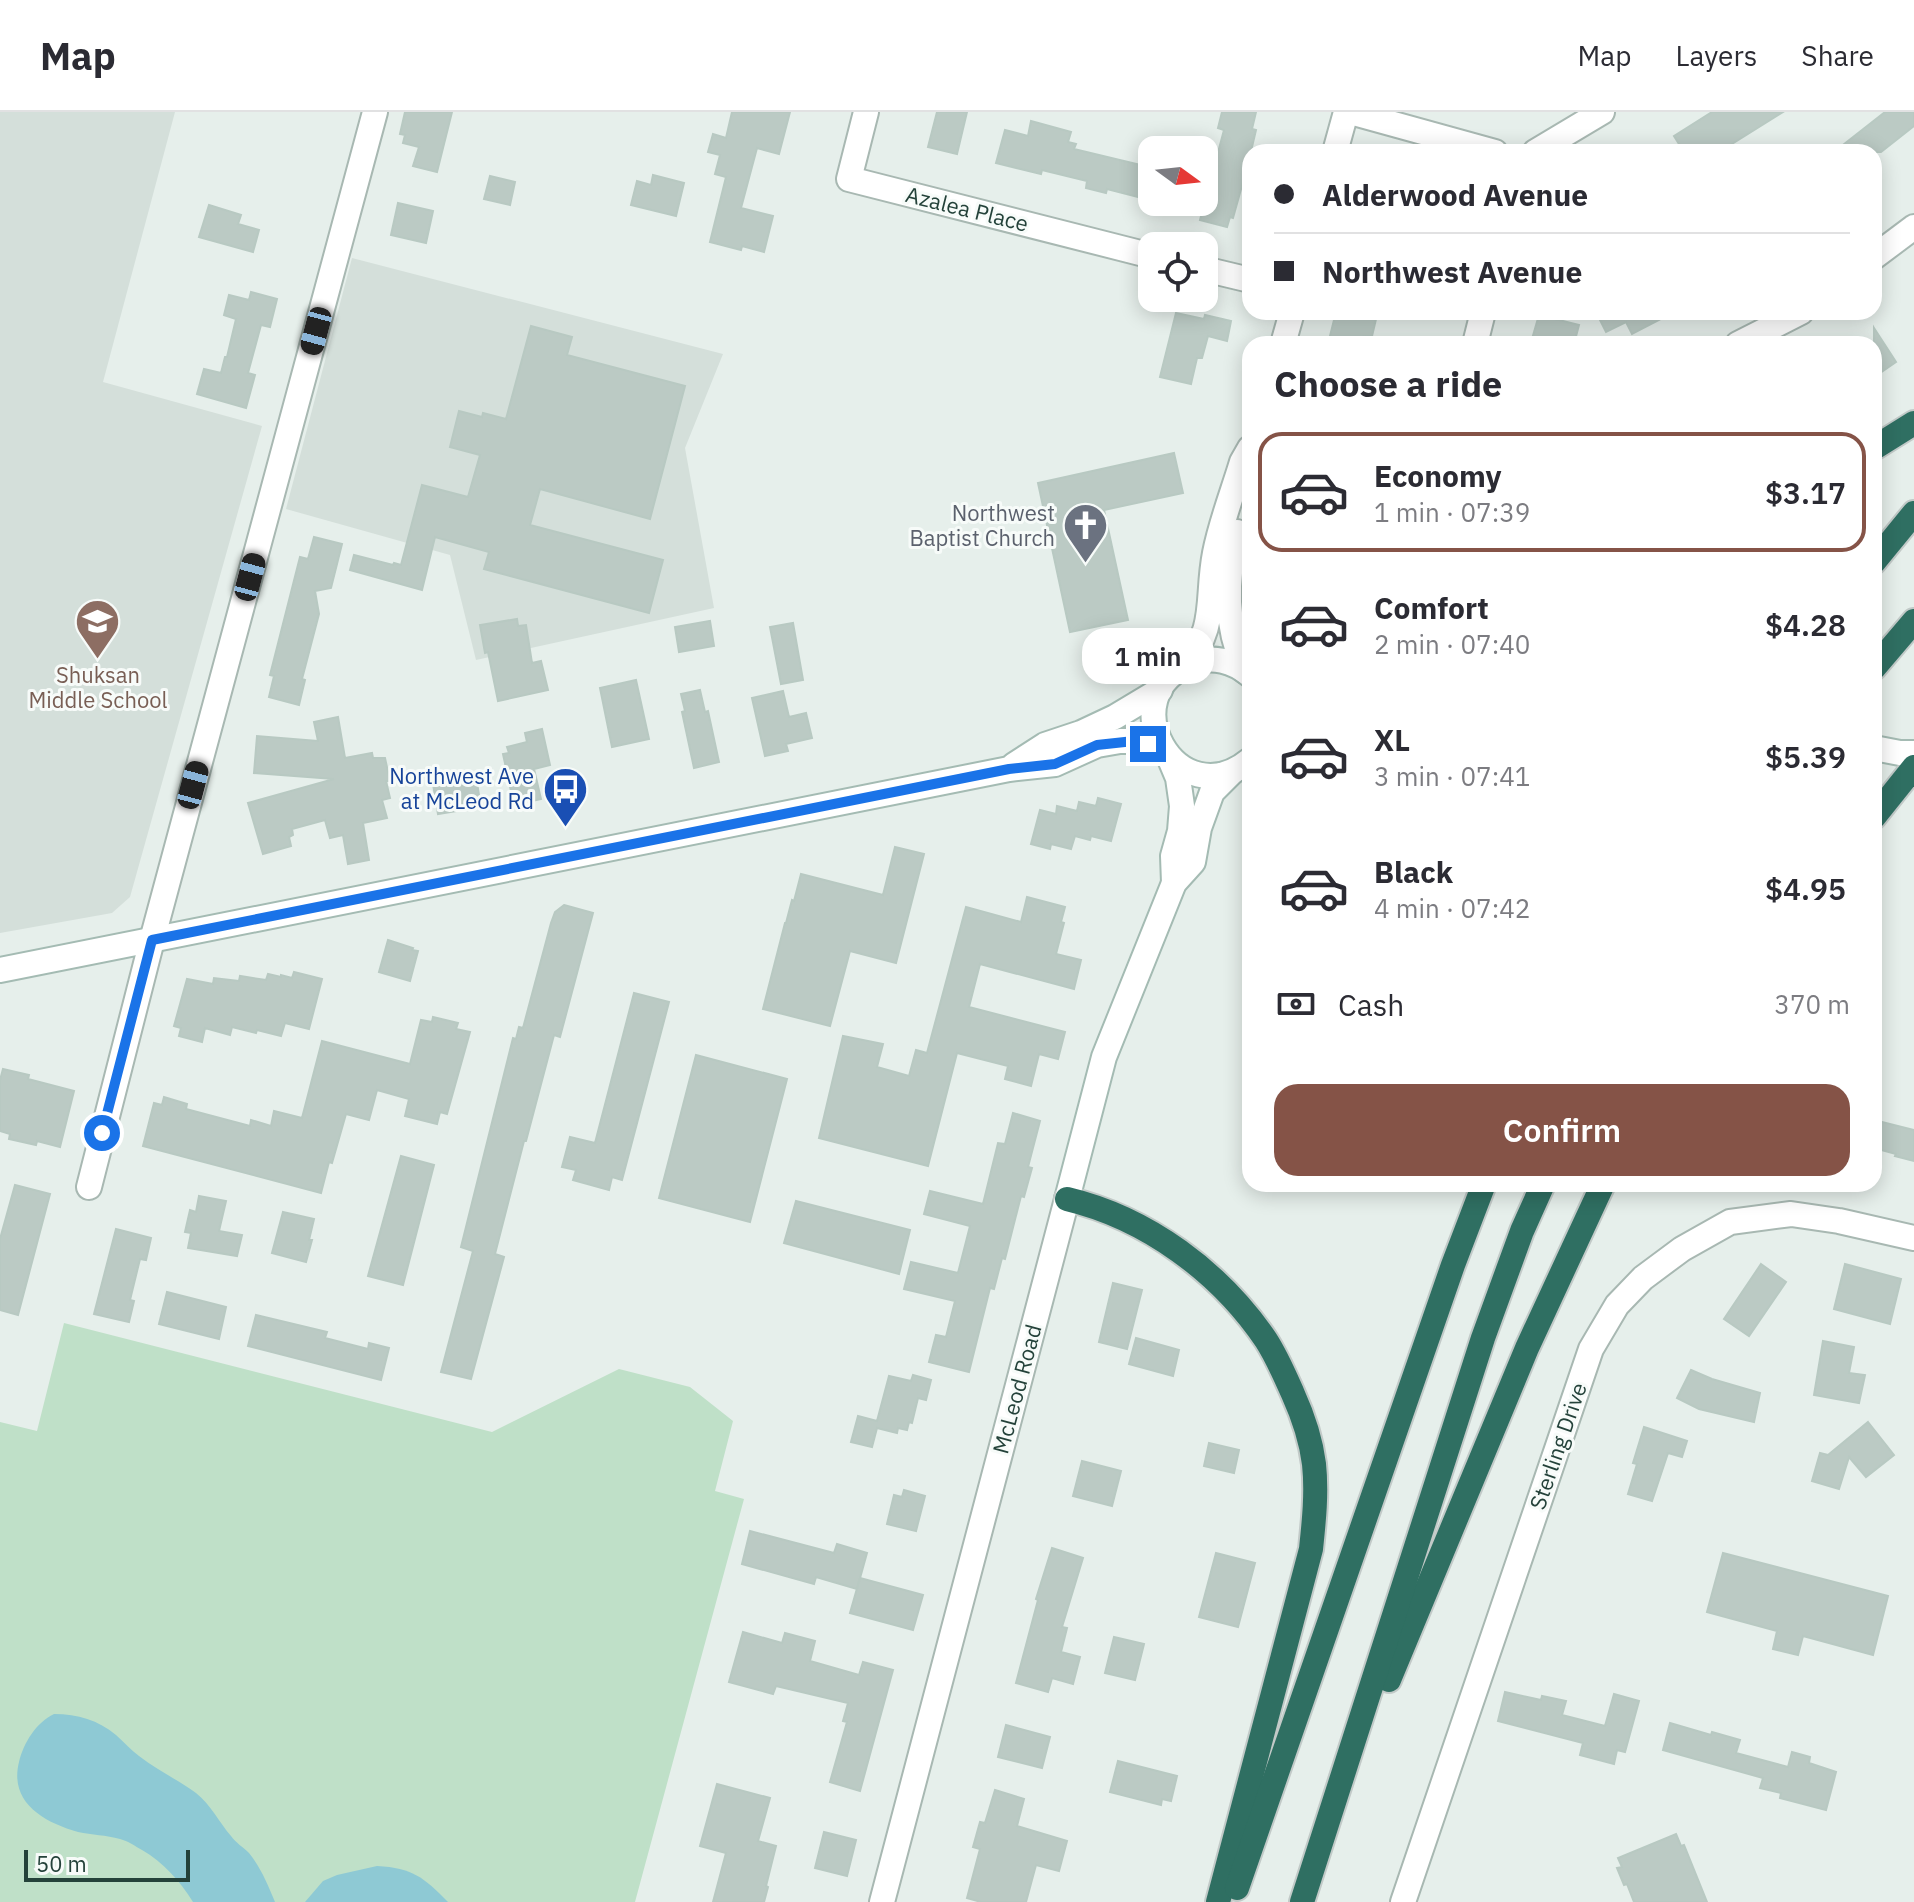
<!DOCTYPE html>
<html lang="en">
<head>
<meta charset="utf-8">
<style>
  :root { --surface:#fff; --page:#f7f7f7; --text:#2b2b33; --muted:#7c7c81; --line:#e1e1e2; --accent:#855347 }
  body { margin:0; font-family:"IBM Plex Sans",sans-serif; background:var(--page); color:var(--text); height:100vh; display:flex; flex-direction:column; font-size:30px; white-space:nowrap }
  * { box-sizing:border-box; margin:0 }
  p { font-size:26px; color:var(--muted) }
  .icon { flex:none; width:44px; height:44px; fill:none; stroke:currentColor; stroke-width:2; stroke-linecap:round; stroke-linejoin:round }
  .map { position:relative; flex:1; overflow:hidden }
  .details { position:absolute; left:1242px; top:224px; width:640px; height:856px; display:flex; flex-direction:column; background:var(--surface); border-radius:24px; box-shadow:0 4px 20px #0003 }
  .details>* { flex:none }
  .hud { position:absolute; left:1242px; top:32px; width:640px; height:176px; border-radius:24px; box-shadow:0 4px 20px #0003; display:grid; align-content:center; height:176px; padding:0 32px; background:var(--surface) }
  .needle { width:52px; rotate:105deg }
  .tools { position:absolute; left:1138px; top:24px; display:grid; gap:16px }
  .tools a { display:grid; place-items:center; width:80px; height:80px; border-radius:16px; background:var(--surface); box-shadow:0 4px 20px #0003; font-size:40px }
  .scale { position:absolute; left:24px; bottom:20px; width:166px; box-sizing:border-box; padding-left:8px; border:4px solid #24423a; border-top:0; font-size:22px; line-height:28px; white-space:nowrap; color:#24423a; -webkit-text-stroke:6px #f7fbf9; paint-order:stroke }
  .end { position:absolute; width:36px; height:36px; margin:-18px; border:10px solid #1a73e8; background:#fff; box-shadow:0 0 0 4px #fff }
  .from { border-radius:50% }
  .bubble { position:absolute; height:56px; border-radius:24px; background:var(--surface); box-shadow:0 4px 20px #0003; font-size:26px; font-weight:600; line-height:56px; text-align:center }
  .car { position:absolute; width:24px; height:48px; margin:-24px -12px; border-radius:10px; box-shadow:0 0 6px 2px #0007; background:linear-gradient(#222 24%,#8ab4d8 0 40%,#222 0 76%,#8ab4d8 0 86%,#222 0) }
  .hud b { display:flex; align-items:center; gap:28px; height:76px; font-size:30px }
  .hud b+b { border-top:2px solid var(--line) }
  .hud i { width:20px; height:20px; background:var(--text) }
  ul { padding:0; list-style:none }
  li { display:flex; align-items:center; gap:24px; height:120px; margin:0 16px 12px; padding:0 16px; border:4px solid transparent; border-radius:24px }
  li div { flex:1 }
  li b { display:block; font-size:30px }
  li em { font-style:normal; font-weight:600 }
  li.selected { border-color:var(--accent) }
  li>.icon { width:72px; height:72px; stroke-width:1.5 }
  h2 { padding:0 32px; font-size:36px; line-height:96px }
  .pay { display:flex; align-items:center; gap:20px; height:88px; padding:0 32px; font-size:30px }
  .pay p { margin-inline-start:auto }
  .action { display:flex; gap:16px; margin-top:auto; padding:16px 32px }
  .action a { flex:1; height:92px; border-radius:24px; background:var(--accent); color:#fff; font-size:32px; font-weight:600; line-height:92px; text-align:center }
  header { display:flex; align-items:center; gap:48px; box-sizing:border-box; height:112px; padding:0 40px; background:var(--surface); border-bottom:2px solid var(--line) }
  header strong { font-size:38px }
  nav { display:flex; gap:44px; margin-inline-start:auto; font-size:28px }
  .map>svg:first-child { display:block }
  .built { fill:#d4dfda }
  .green { fill:#bfe0c8 }
  .water { fill:#8ec9d4 }
  .building { fill:#bbcac4; stroke:#b8c9c2; stroke-width:2 }
  .lines { fill:none; stroke-linecap:round; stroke-linejoin:round }
  .street-casing { stroke:#a8b8b2; stroke-width:28 }
  .secondary-casing { stroke:#a4bbb3; stroke-width:28 }
  .highway-casing { stroke:#c2cac8; stroke-width:28 }
  .street { stroke:#fff; stroke-width:24 }
  .secondary { stroke:#fff; stroke-width:24 }
  .highway { stroke:#2f6f62; stroke-width:24 }
  .route { stroke:#1a73e8; stroke-width:10 }
  .labels { text-anchor:middle; stroke-width:6; stroke-linejoin:round; paint-order:stroke }
  .street-label { font-size:22px; fill:#24423a; stroke:#f7fbf9 }
  .worship-label { font-size:22px; fill:#5b616d; stroke:#f7fbf9; text-anchor:end }
  .education-label { font-size:22px; fill:#785e54; stroke:#f7fbf9 }
  .transit-label { font-size:22px; fill:#164399; stroke:#f7fbf9; text-anchor:end }
</style>
</head>
<body>
<header>
<strong>Map</strong>
<nav><a>Map</a><a>Layers</a><a>Share</a></nav>
</header>
<div class="map">
<svg width="1914" height="1790" viewBox="0 0 1914 1790">
  <rect width="100%" height="100%" fill="#e6efeb"/>
  <!-- built -->
  <g class="built">
    <polygon points="0,0 175,0 103,270 262,314 130,785 112,801 0,821"/>
    <polygon points="352,146 723,242 685,336 714,496 476,548 450,443 286,397"/>
  </g>
  <!-- green -->
  <polygon class="green" points="64,1211 492,1320 619,1257 690,1275 733,1309 715,1379 744,1387 635,1790 0,1790 0,1310 37,1319"/>
  <!-- water -->
  <g class="water">
    <path d="M54,1602C78,1602 98,1608 116,1623C124,1630 131,1638 139,1644C157,1658 178,1668 196,1681C211,1693 219,1710 231,1724C236,1731 243,1735 249,1741C261,1756 268,1773 275,1790H193C180,1769 163,1750 142,1738C135,1734 128,1729 120,1727C106,1723 92,1723 78,1720C43,1710 9,1690 19,1650C24,1630 36,1611 54,1602Z"/>
    <path d="M377,1754C413,1756 423,1765 448,1790H305L323,1769L337,1763Z"/>
  </g>
  <!-- building -->
  <g class="building">
    <polygon points="405,0 452,0 437,60 413,54 419,35 403,31 405,23 400,22"/>
    <polygon points="732,0 790,0 779,42 757,36 741,96 773,104 764,140 742,134 741,138 710,130 726,65 715,62 720,43 708,40 713,22 726,26"/>
    <polygon points="937,0 967,0 957,42 928,35"/>
    <polygon points="1222,0 1256,0 1252,17 1256,18 1248,52 1233,106 1230,105 1227,115 1200,108 1224,18 1218,16"/>
    <polygon points="1712,0 1783,0 1719,40 1684,40 1674,24"/>
    <polygon points="1885,0 1914,0 1914,14 1881,40 1834,40"/>
    <polygon points="1031,9 1071,20 1068,30 1076,32 1074,37 1149,55 1142,86 1107,77 1106,81 1086,76 1087,69 1042,58 1041,62 996,51 1005,18 1028,24"/>
    <polygon points="653,63 684,71 676,104 631,93 637,69 651,73"/>
    <polygon points="490,64 515,70 510,93 484,87"/>
    <polygon points="398,91 433,99 426,131 391,123"/>
    <polygon points="209,93 241,103 238,112 259,118 253,140 199,125"/>
    <polygon points="251,180 277,187 270,215 261,213 248,261 255,263 246,296 197,282 204,257 221,261 225,245 227,245 236,207 224,203 229,183 249,188"/>
    <polygon points="1336,200 1365,200 1377,203 1372,224 1363,225 1362,232 1328,232"/>
    <polygon points="1596,200 1674,200 1632,222 1626,210 1606,220"/>
    <polygon points="1176,201 1204,207 1205,203 1231,209 1227,229 1208,224 1202,246 1197,246 1191,272 1160,265"/>
    <polygon points="1539,203 1579,213 1574,232 1539,232 1540,229 1532,227"/>
    <polygon points="531,214 572,225 567,243 685,274 650,407 540,377 530,413 663,448 649,501 484,457 489,440 435,425 422,478 350,458 354,443 393,453 394,451 401,453 422,373 468,385 480,343 450,335 459,299 482,305 483,301 506,307"/>
    <polygon points="1874,216 1896,250 1874,265"/>
    <polygon points="1174,341 1183,381 1104,398 1128,508 1070,520 1038,371"/>
    <polygon points="314,425 342,432 331,476 315,479 319,502 302,567 305,568 299,593 269,585 274,564 270,563 300,445 308,447"/>
    <polygon points="517,507 518,514 526,513 532,551 541,549 548,578 498,589 488,540 485,541 480,513"/>
    <polygon points="710,509 714,534 679,540 675,515"/>
    <polygon points="793,511 803,568 781,572 770,515"/>
    <polygon points="636,568 649,627 612,635 600,576"/>
    <polygon points="700,578 705,600 708,599 719,650 694,656 682,600 685,599 681,582"/>
    <polygon points="783,579 789,605 806,601 812,626 786,632 788,639 765,644 752,586"/>
    <polygon points="338,605 345,646 372,641 373,646 385,646 390,669 386,669 390,686 382,688 387,706 363,711 369,748 348,752 343,723 330,726 325,708 292,717 293,723 289,725 291,734 263,742 248,691 334,667 254,661 257,624 318,629 314,610"/>
    <polygon points="542,617 550,653 534,657 541,687 514,693 503,642 509,641 507,635 527,630 525,621"/>
    <polygon points="476,665 481,695 438,702 433,672"/>
    <polygon points="1098,686 1121,692 1111,729 1091,724 1090,728 1075,724 1071,737 1051,732 1050,737 1031,732 1040,698 1056,702 1057,694 1077,699 1079,690 1096,694"/>
    <polygon points="895,735 924,742 896,851 850,839 830,914 763,897 785,811 786,811 792,788 794,789 801,762 883,783"/>
    <polygon points="1027,785 1065,795 1061,810 1064,811 1056,842 1081,848 1074,877 980,852 969,895 1065,920 1058,947 1039,942 1031,974 1005,967 1008,954 957,941 928,1054 819,1026 843,924 883,932 877,955 909,964 916,938 927,941 966,795 1021,810"/>
    <polygon points="564,793 593,801 560,925 554,923 526,1029 524,1029 495,1142 504,1145 471,1267 441,1260 473,1139 461,1135 513,926 516,927 519,915 523,916 551,811 555,800"/>
    <polygon points="388,828 413,836 412,838 418,839 410,869 379,860"/>
    <polygon points="294,860 322,867 309,917 285,911 281,924 257,918 256,921 232,915 230,923 205,916 202,930 179,924 181,916 174,914 187,867 213,872 214,866 239,869 240,864 266,868 268,862 281,865 281,863 292,866"/>
    <polygon points="634,881 669,890 622,1068 612,1065 609,1078 573,1068 576,1058 562,1055 570,1025 595,1031"/>
    <polygon points="433,905 458,911 456,917 470,920 447,1002 440,1000 437,1012 405,1004 409,987 377,978 369,1008 346,1002 332,1051 329,1050 321,1081 143,1034 154,991 162,993 164,985 187,992 186,997 250,1014 251,1008 271,1014 274,999 302,1006 322,929 410,952 421,908 432,910"/>
    <polygon points="696,943 787,967 750,1110 659,1086"/>
    <polygon points="3,957 29,963 28,967 74,979 60,1035 37,1029 36,1033 9,1027 10,1022 0,1019 0,968"/>
    <polygon points="1013,1001 1040,1009 1028,1055 1032,1056 1024,1085 1021,1084 1005,1147 1002,1146 994,1177 990,1176 969,1260 929,1250 936,1223 946,1225 955,1189 904,1177 911,1150 958,1161 970,1114 924,1102 930,1079 983,1092 998,1031 1005,1032"/>
    <polygon points="1874,1008 1914,1018 1914,1049 1895,1044 1896,1042 1874,1036"/>
    <polygon points="401,1044 434,1053 403,1173 368,1164"/>
    <polygon points="15,1073 50,1082 18,1203 0,1198 0,1127"/>
    <polygon points="199,1084 226,1089 219,1119 242,1123 237,1144 188,1136 191,1121 185,1120 190,1098 196,1100"/>
    <polygon points="796,1089 910,1118 899,1162 784,1131"/>
    <polygon points="283,1100 314,1107 309,1128 312,1128 306,1150 272,1141"/>
    <polygon points="116,1117 151,1126 146,1148 140,1147 130,1188 134,1189 129,1210 94,1202"/>
    <polygon points="1761,1152 1786,1170 1749,1224 1724,1207"/>
    <polygon points="1845,1152 1901,1167 1890,1212 1834,1197"/>
    <polygon points="1113,1171 1142,1178 1127,1237 1099,1230"/>
    <polygon points="167,1180 226,1195 219,1227 159,1212"/>
    <polygon points="256,1203 327,1220 325,1226 368,1237 369,1231 389,1236 381,1268 248,1234"/>
    <polygon points="1136,1226 1179,1238 1173,1264 1129,1252"/>
    <polygon points="1823,1229 1854,1235 1849,1261 1865,1263 1859,1291 1814,1283"/>
    <polygon points="1691,1258 1712,1267 1760,1281 1754,1310 1699,1297 1677,1286"/>
    <polygon points="913,1263 931,1268 926,1288 918,1286 912,1311 909,1310 907,1318 898,1316 897,1321 877,1316 872,1335 851,1330 858,1304 877,1309 889,1264 911,1269"/>
    <polygon points="1868,1310 1894,1343 1866,1365 1849,1345 1839,1377 1812,1369 1820,1341 1828,1343"/>
    <polygon points="1644,1315 1687,1329 1682,1345 1668,1341 1652,1389 1628,1382 1637,1352 1633,1351"/>
    <polygon points="1209,1331 1239,1338 1234,1361 1204,1354"/>
    <polygon points="1082,1349 1121,1359 1112,1394 1073,1384"/>
    <polygon points="904,1378 925,1384 916,1419 887,1412 894,1383 902,1385"/>
    <polygon points="750,1419 834,1441 837,1432 867,1441 857,1477 816,1465 814,1472 742,1452"/>
    <polygon points="1052,1436 1083,1446 1062,1515 1067,1516 1061,1540 1080,1545 1073,1572 1052,1566 1048,1580 1016,1571 1038,1488 1036,1487"/>
    <polygon points="1216,1441 1255,1451 1238,1515 1199,1505"/>
    <polygon points="1723,1441 1888,1484 1873,1543 1803,1524 1798,1543 1773,1537 1777,1519 1707,1500"/>
    <polygon points="860,1466 923,1483 913,1518 850,1501"/>
    <polygon points="743,1520 782,1531 785,1521 815,1529 810,1549 859,1563 863,1550 893,1558 860,1679 830,1670 847,1610 843,1609 848,1591 776,1574 773,1582 729,1570"/>
    <polygon points="1114,1525 1144,1532 1135,1568 1105,1561"/>
    <polygon points="1505,1580 1541,1588 1542,1584 1566,1589 1562,1603 1605,1614 1614,1582 1639,1589 1625,1640 1617,1638 1614,1652 1580,1643 1583,1631 1498,1609"/>
    <polygon points="1670,1611 1711,1623 1712,1620 1740,1628 1736,1641 1788,1655 1792,1640 1810,1645 1809,1651 1836,1660 1826,1698 1780,1686 1781,1681 1760,1676 1763,1666 1663,1638"/>
    <polygon points="1006,1613 1050,1625 1042,1656 998,1645"/>
    <polygon points="1118,1649 1177,1664 1171,1689 1162,1687 1161,1693 1110,1680"/>
    <polygon points="717,1672 770,1686 758,1729 776,1734 766,1774 768,1775 764,1790 713,1790 726,1741 700,1734"/>
    <polygon points="995,1678 1024,1687 1017,1714 1067,1729 1059,1759 1036,1753 1026,1790 981,1790 967,1786 980,1737 973,1735 980,1710 985,1711"/>
    <polygon points="824,1720 856,1728 847,1764 815,1756"/>
    <polygon points="1676,1722 1681,1734 1684,1733 1707,1790 1634,1790 1627,1772 1624,1773 1617,1756 1622,1755 1618,1746"/>
  </g>
  <g class="lines">
    <defs>
      <g id="street">
        <polyline points="866,0 849,67 1152,144"/>
        <polyline points="1350,0 1495,40"/>
        <polyline points="1335,40 1346,0"/>
        <polyline points="1535,40 1602,0"/>
        <polyline points="1874,145 1914,115"/>
        <polyline points="1204,157 1250,168"/>
        <polyline points="1283,232 1292,200"/>
        <polyline points="1475,232 1483,200"/>
        <polyline points="1738,232 1801,200"/>
        <path d="M1237,420C1225,470 1225,511 1245,559"/>
        <path d="M1184,554C1218,516 1206,487 1215,441C1221,410 1233,380 1242,350L1250,336"/>
        <polyline points="89,1075 152,828 375,0"/>
        <polyline points="882,1790 1067,1087"/>
        <polyline points="1403,1790 1591,1237 1617,1193 1643,1166 1682,1137 1730,1110 1791,1102 1839,1109 1914,1126"/>
      </g>
      <g id="secondary">
        <path d="M1250,563C1234,549 1212,543 1192,551C1108,582 1177,708 1250,648"/>
        <polyline points="1874,636 1900,641 1914,641"/>
        <polyline points="1170,647 1178,666 1182,694 1180,719 1173,744 1174,771"/>
        <polyline points="1014,653 1045,633 1081,621 1115,605 1160,578"/>
        <polyline points="0,858 1009,657 1055,652 1097,633 1120,629 1134,629 1161,635"/>
        <polyline points="1067,1087 1104,945 1174,771 1193,750 1199,716 1212,680 1232,660"/>
      </g>
      <g id="highway">
        <polyline points="1874,336 1914,311"/>
        <polyline points="1874,450 1914,401"/>
        <polyline points="1874,556 1914,509"/>
        <polyline points="1874,705 1914,655"/>
        <path d="M1067,1087C1147,1106 1220,1160 1266,1228C1277,1245 1285,1264 1293,1282C1303,1304 1311,1328 1314,1352C1317,1380 1314,1409 1311,1437L1218,1790"/>
        <polyline points="1389,1568 1527,1236 1603,1072"/>
        <polyline points="1237,1776 1453,1153 1484,1072"/>
        <polyline points="1302,1790 1483,1226 1522,1119 1543,1072"/>
      </g>
    </defs>
    <!-- street casing -->
    <use href="#street" class="street-casing"/>
    <!-- secondary casing -->
    <use href="#secondary" class="secondary-casing"/>
    <!-- highway casing -->
    <use href="#highway" class="highway-casing"/>
    <!-- street -->
    <use href="#street" class="street"/>
    <!-- secondary -->
    <use href="#secondary" class="secondary"/>
    <!-- highway -->
    <use href="#highway" class="highway"/>
  </g>
  <g class="lines">
    <!-- route -->
    <polyline class="route" points="102,1021 152,828 1009,657 1055,652 1097,633 1134,629 1148,632"/>
  </g>
  <!-- icons -->
  <defs>
    <symbol id="church-pin" viewBox="-11 -11 22 30"><path d="M0 17L-7.5 6A9.5 9.5 0 1 1 7.5 6Z" fill="#6b7280" stroke="#f7fbf9"/><path d="M-1.2-6h2.4v3.5h3.3v2.4h-3.3V6h-2.4V-.1h-3.3v-2.4h3.3Z" fill="#fff"/></symbol>
    <symbol id="school-pin" viewBox="-11 -11 22 30"><path d="M0 17L-7.5 6A9.5 9.5 0 1 1 7.5 6Z" fill="#8d6e63" stroke="#f7fbf9"/><path d="M0-5L7-2L0 1L-7-2ZM-4 1L0 2.5L4 1V4Q0 6-4 4Z" fill="#fff"/></symbol>
    <symbol id="bus-pin" viewBox="-11 -11 22 30"><path d="M0 17L-7.5 6A9.5 9.5 0 1 1 7.5 6Z" fill="#1a4fb4" stroke="#f7fbf9"/><path d="M-5-6H5V4H4V6H2V4H-2V6H-4V4H-5ZM-3.5-4V0h7V-4ZM-3.5 1.2v1.5H-2V1.2ZM2 1.2v1.5H3.5V1.2Z" fill="#fff"/></symbol>
  </defs>
  <g fill-rule="evenodd">
    <use href="#church-pin" x="1060" y="388" width="51" height="69"/>
    <use href="#school-pin" x="72" y="484" width="51" height="69"/>
    <use href="#bus-pin" x="540" y="652" width="51" height="69"/>
  </g>
  <g class="labels">
    <!-- street labels -->
    <g class="street-label">
      <text transform="translate(967 97) rotate(14)" y="8">Azalea Place</text>
      <text transform="translate(1017 1277) rotate(-75)" y="8">McLeod Road</text>
      <text transform="translate(1558 1334) rotate(-71)" y="8">Sterling Drive</text>
    </g>
    <!-- worship labels -->
    <g class="worship-label">
      <text x="1055" y="409">Northwest<tspan x="1055" dy="25">Baptist Church</tspan></text>
    </g>
    <!-- education labels -->
    <g class="education-label">
      <text x="98" y="571">Shuksan<tspan x="98" dy="25">Middle School</tspan></text>
    </g>
    <!-- transit labels -->
    <g class="transit-label">
      <text x="534" y="672">Northwest Ave<tspan x="534" dy="25">at McLeod Rd</tspan></text>
    </g>
  </g>
</svg>
<div class="tools">
<a><svg class="needle" viewBox="-14 -14 28 28"><path d="M0-13l5 13h-10z" fill="#e53935"/><path d="M0 13l5-13h-10z" fill="#7c7c81"/></svg></a>
<a><svg class="icon" aria-label="locate" viewBox="0 0 24 24"><circle cx="12" cy="12" r="6"/><path d="M12 2v4M12 18v4M2 12h4M18 12h4"/></svg></a>
</div>
<div class="scale">50 m</div>
<i class="end from" style="left:102px;top:1021px"></i>
<i class="end" style="left:1148px;top:632px"></i>
<div class="bubble" style="left:1082px;top:516px;width:132px">1 min</div>
<i class="car" style="left:316px;top:219px;rotate:195deg"></i>
<i class="car" style="left:250px;top:465px;rotate:15deg"></i>
<i class="car" style="left:193px;top:673px;rotate:15deg"></i>
<div class="hud">
<b><i class="from"></i>Alderwood Avenue</b>
<b><i></i>Northwest Avenue</b>
</div>
<section class="details">
<h2>Choose a ride</h2>
<ul>
<li class="selected"><svg class="icon" aria-label="car" viewBox="0 0 24 24"><path d="M5 17H2v-5l4-1 3-4h7l3 4 3 1v5h-3M9 17h6M6 11h13"/><circle cx="7" cy="17" r="2"/><circle cx="17" cy="17" r="2"/></svg><div><b>Economy</b><p>1 min · 07:39</p></div><em>$3.17</em></li>
<li><svg class="icon" aria-label="car" viewBox="0 0 24 24"><path d="M5 17H2v-5l4-1 3-4h7l3 4 3 1v5h-3M9 17h6M6 11h13"/><circle cx="7" cy="17" r="2"/><circle cx="17" cy="17" r="2"/></svg><div><b>Comfort</b><p>2 min · 07:40</p></div><em>$4.28</em></li>
<li><svg class="icon" aria-label="car" viewBox="0 0 24 24"><path d="M5 17H2v-5l4-1 3-4h7l3 4 3 1v5h-3M9 17h6M6 11h13"/><circle cx="7" cy="17" r="2"/><circle cx="17" cy="17" r="2"/></svg><div><b>XL</b><p>3 min · 07:41</p></div><em>$5.39</em></li>
<li><svg class="icon" aria-label="car" viewBox="0 0 24 24"><path d="M5 17H2v-5l4-1 3-4h7l3 4 3 1v5h-3M9 17h6M6 11h13"/><circle cx="7" cy="17" r="2"/><circle cx="17" cy="17" r="2"/></svg><div><b>Black</b><p>4 min · 07:42</p></div><em>$4.95</em></li>
</ul>
<div class="pay"><svg class="icon" aria-label="cash" viewBox="0 0 24 24"><path d="M3 7h18v10H3z"/><circle cx="12" cy="12" r="2"/></svg>Cash<p>370 m</p></div>
<div class="action"><a>Confirm</a></div>
</section>
</div>
</body>
</html>
